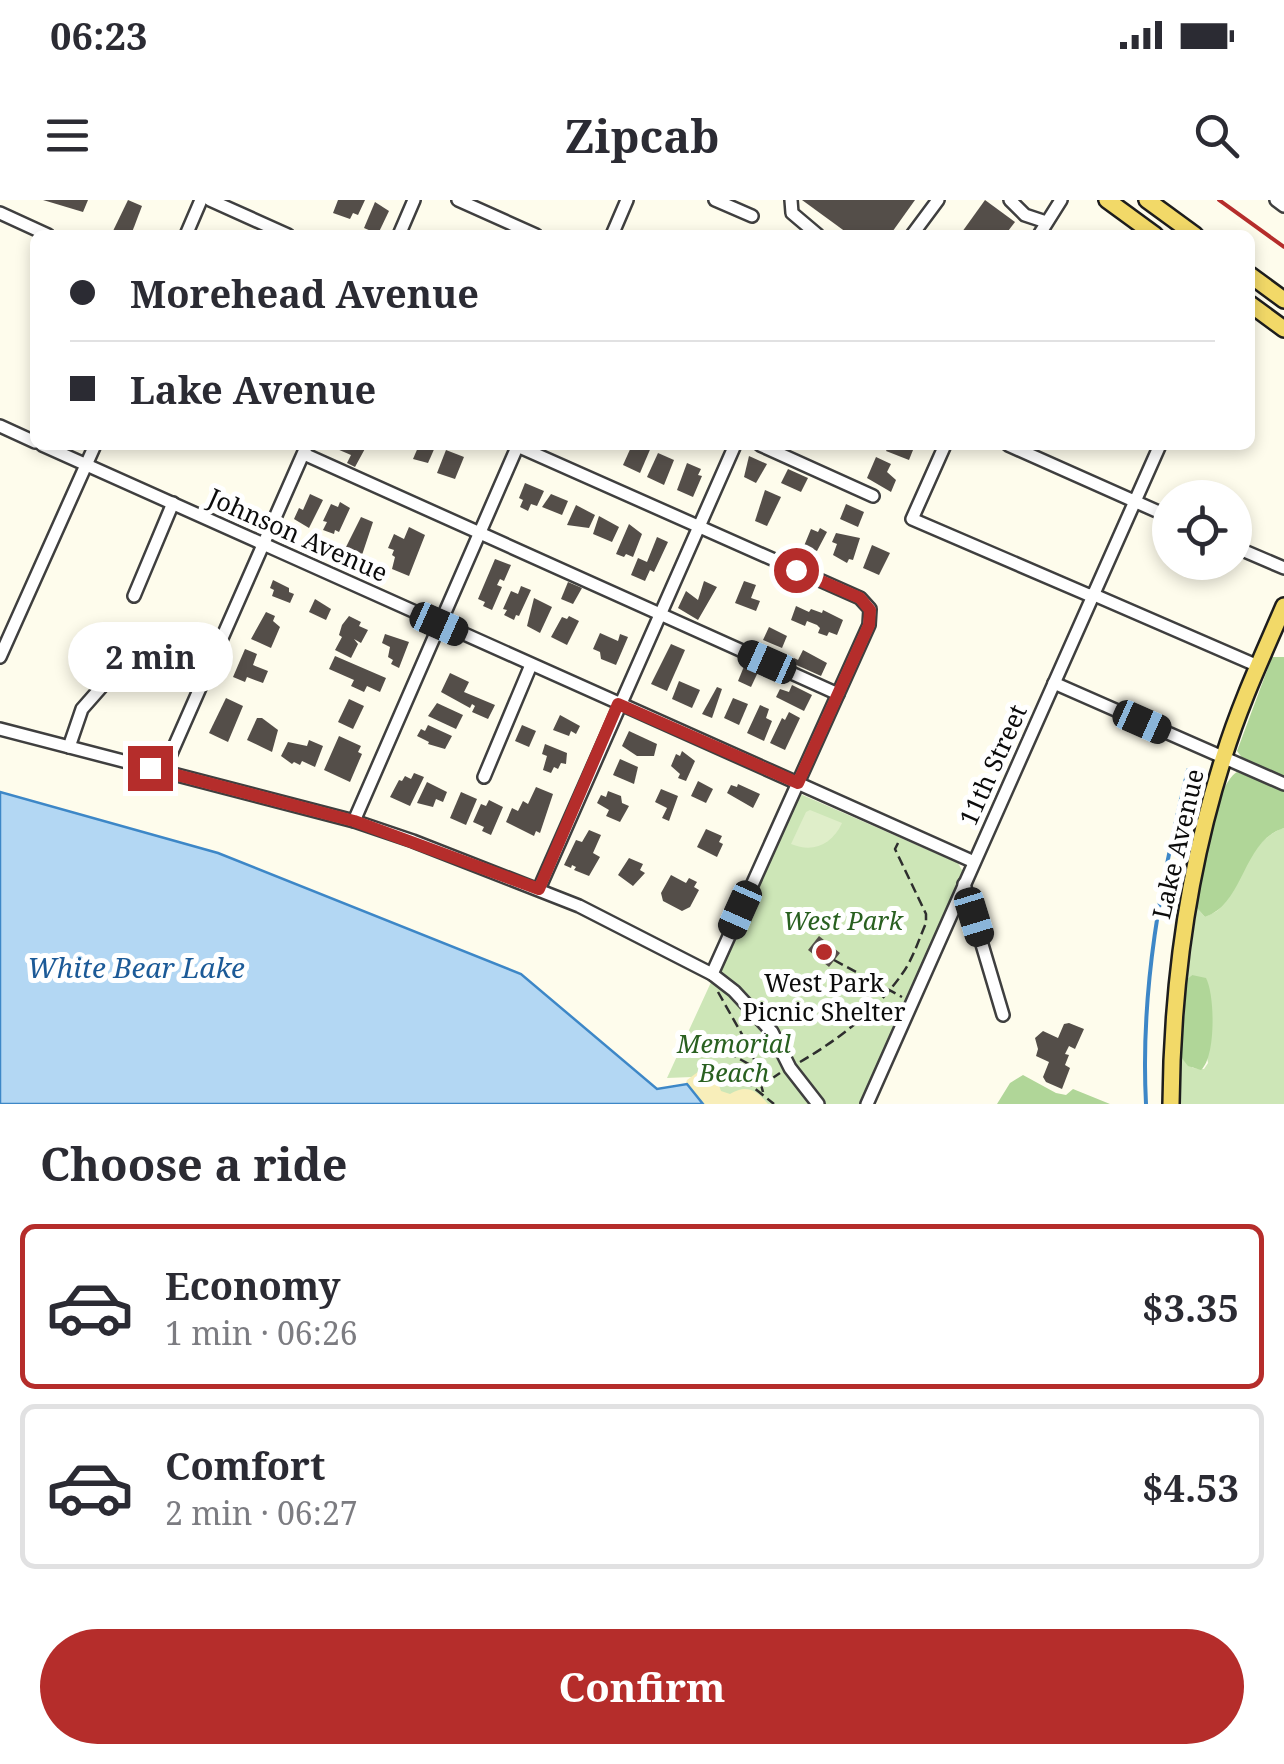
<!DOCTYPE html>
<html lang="en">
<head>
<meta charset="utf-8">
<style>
  :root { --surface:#fff; --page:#f2f2f3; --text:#2b2b33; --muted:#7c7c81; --line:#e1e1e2; --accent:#b52d2b }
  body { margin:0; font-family:"Noto Serif",serif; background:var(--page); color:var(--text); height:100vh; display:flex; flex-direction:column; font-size:38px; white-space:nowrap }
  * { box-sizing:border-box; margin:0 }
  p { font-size:32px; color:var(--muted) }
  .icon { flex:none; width:55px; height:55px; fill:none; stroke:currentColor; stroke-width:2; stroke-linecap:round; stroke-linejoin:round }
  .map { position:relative; height:904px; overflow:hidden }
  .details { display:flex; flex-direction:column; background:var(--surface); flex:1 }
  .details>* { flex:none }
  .top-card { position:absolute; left:30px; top:30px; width:1225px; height:220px; border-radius:15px; box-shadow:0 5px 15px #0003; display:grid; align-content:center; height:220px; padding:0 40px; background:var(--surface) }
  .tools { position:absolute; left:1152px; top:280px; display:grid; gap:20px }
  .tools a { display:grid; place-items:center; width:100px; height:100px; border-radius:50%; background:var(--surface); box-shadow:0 5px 15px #0003; font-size:50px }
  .end { position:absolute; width:45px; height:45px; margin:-22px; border:12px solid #b52d2b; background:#fff; box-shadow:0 0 0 5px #fff }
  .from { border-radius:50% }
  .bubble { position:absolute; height:70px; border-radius:35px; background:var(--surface); box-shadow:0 5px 15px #0003; font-size:32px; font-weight:700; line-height:70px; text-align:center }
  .car { position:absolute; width:30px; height:60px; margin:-30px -15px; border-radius:12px; box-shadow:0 0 8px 2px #0007; background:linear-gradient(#222 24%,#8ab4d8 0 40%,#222 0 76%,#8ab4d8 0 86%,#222 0) }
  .top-card b { display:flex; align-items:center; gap:35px; height:95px; font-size:38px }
  .top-card b+b { border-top:2px solid var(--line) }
  .top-card i { width:25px; height:25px; background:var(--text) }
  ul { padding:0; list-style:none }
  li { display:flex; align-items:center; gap:30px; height:165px; margin:0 20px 15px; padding:0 20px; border:5px solid var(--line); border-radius:15px }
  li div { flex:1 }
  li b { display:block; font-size:38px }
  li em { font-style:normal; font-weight:700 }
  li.current { border-color:var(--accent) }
  li>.icon { width:90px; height:90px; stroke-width:1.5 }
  h2 { padding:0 40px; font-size:45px; line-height:120px }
  .button { display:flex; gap:20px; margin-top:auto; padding:20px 40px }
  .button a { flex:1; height:115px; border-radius:60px; background:var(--accent); color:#fff; font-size:40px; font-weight:700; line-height:115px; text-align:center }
  .status { display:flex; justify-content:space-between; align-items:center; height:70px; padding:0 50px; background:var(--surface); direction:ltr }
  .status svg { height:28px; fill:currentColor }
  header { display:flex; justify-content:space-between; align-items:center; height:130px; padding:0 40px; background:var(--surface); font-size:45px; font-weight:700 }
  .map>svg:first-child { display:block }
  .green { fill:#cde6b7 }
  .forest { fill:#b0d698 }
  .sand { fill:#f8eeba }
  .pitch { fill:#dfeec9 }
  .water { fill:#b3d7f3; stroke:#3d87c7; stroke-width:2.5 }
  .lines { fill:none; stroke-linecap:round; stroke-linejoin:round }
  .stream { stroke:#3d87c7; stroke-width:4 }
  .building { fill:#544e49 }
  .minor-casing { stroke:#3f3f3f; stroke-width:16 }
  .major-casing { stroke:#1d1d1d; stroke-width:20 }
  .path { stroke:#2e2e2e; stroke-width:2.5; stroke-dasharray:10 5; stroke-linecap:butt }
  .minor { stroke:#fff; stroke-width:11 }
  .major { stroke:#f2d968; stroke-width:15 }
  .rail { stroke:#b52d2b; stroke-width:4 }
  .route { stroke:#b52d2b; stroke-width:12 }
  .poi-dot { fill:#b52d2b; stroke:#fff; stroke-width:4 }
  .labels { text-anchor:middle; stroke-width:10; stroke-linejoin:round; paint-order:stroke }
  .street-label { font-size:25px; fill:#0c0c0c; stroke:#fff }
  .park-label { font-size:25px; font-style:italic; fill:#296020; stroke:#fff }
  .poi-label { font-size:25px; fill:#0c0c0c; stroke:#fff }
  .water-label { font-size:28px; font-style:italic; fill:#1c5a97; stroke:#fff }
</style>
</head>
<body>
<div class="status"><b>06:23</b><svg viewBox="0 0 49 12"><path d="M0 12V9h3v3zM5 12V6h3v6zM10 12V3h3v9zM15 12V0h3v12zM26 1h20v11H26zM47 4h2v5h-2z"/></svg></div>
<header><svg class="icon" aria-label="menu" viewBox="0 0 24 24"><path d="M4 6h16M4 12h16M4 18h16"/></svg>Zipcab<svg class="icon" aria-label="search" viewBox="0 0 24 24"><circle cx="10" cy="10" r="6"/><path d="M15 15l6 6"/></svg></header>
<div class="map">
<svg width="1284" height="904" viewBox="0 0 1284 904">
  <rect width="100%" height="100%" fill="#fefcec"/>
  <!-- green -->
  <g class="green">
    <polygon points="798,593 958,663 963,672 949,714 863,904 713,904 692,877 667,878"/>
    <path d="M1284,628V904H1180L1181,857L1193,868L1204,869L1208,863L1192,775L1187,779L1197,708L1205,717L1217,711C1240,686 1249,639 1284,628Z"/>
  </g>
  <!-- forest -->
  <g class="forest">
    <polygon points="1272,457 1284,457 1284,578 1243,559 1237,551"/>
    <path d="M1237,572L1284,590V628C1242,641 1245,703 1205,717L1197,708C1202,679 1213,586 1237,572Z"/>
    <path d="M1192,775L1206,778C1215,795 1216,857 1201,870L1188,866L1181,857L1187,779Z"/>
    <polygon points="1023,875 1056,893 1066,895 1073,889 1110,904 997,904 1010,883"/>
  </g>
  <!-- sand -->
  <path class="sand" d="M706,866L712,867L721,891L730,894C747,884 756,890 768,904H686L682,895L687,880Z"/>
  <!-- pitch -->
  <path class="pitch" d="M810,610L842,623C832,645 813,653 791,644L806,612Z"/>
  <!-- water -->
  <polygon class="water" points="0,592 218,653 521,774 657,889 687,884 703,904 0,904"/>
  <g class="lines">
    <!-- stream -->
    <path class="stream" d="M1146,904C1140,789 1161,681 1188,570"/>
  </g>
  <!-- building -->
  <g class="building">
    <polygon points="43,0 88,0 83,12"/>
    <polygon points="128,0 142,6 131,35 121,35 113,31"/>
    <polygon points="338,0 365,0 358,15 353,13 350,19 333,13"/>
    <polygon points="802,0 915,0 890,35 850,35"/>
    <polygon points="985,0 1015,22 1005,35 967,35 962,32"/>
    <polygon points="375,2 389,11 378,34 364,28"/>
    <polygon points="338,245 367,245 355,267 347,263 351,255 337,249"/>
    <polygon points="419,245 436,245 428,263 413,259"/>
    <polygon points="632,245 652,245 640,273 623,265"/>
    <polygon points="889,245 915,245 909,260 886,251"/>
    <polygon points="446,250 464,257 455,279 437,273"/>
    <polygon points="658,253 674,260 664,285 647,277"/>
    <polygon points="749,256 767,264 756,283 744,277"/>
    <polygon points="876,257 891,264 887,272 896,280 891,292 867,278"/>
    <polygon points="687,263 701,269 698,275 702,276 693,297 677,290"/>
    <polygon points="788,269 808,278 801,292 781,283"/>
    <polygon points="525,283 544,291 537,306 531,304 528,311 520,307 523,300 519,298"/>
    <polygon points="765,290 781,297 767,326 755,321"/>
    <polygon points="310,294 323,300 309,328 294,319 299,308 303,310"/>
    <polygon points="551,294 568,301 562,315 542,307"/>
    <polygon points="340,302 350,308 339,332 335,330 334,334 323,330 327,322 323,321 331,304 338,307"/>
    <polygon points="846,304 864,312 858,327 840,319"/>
    <polygon points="576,305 595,315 589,328 567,325"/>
    <polygon points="599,316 619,327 612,342 593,334"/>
    <polygon points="361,317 373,322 362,355 346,347"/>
    <polygon points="629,324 642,334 633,357 626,354 624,357 616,354"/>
    <polygon points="409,327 425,335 409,376 392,369 395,357 392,355 394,350 388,348 394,334 404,339"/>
    <polygon points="820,328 827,332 817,351 804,346 811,329 818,332"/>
    <polygon points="836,333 860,338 853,360 849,359 847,363 833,355 837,344 832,342"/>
    <polygon points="657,337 668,342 654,372 650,370 645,381 631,375 638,358 647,362"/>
    <polygon points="872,345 890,353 879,375 863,368"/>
    <polygon points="495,359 511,365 504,381 500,379 497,385 502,387 492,410 483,406 485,402 478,399"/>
    <polygon points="273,380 289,388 289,392 294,394 290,403 272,396 274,390 270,388"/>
    <polygon points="704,381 717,387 698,420 678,408 686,391 698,400"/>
    <polygon points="744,381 756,385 751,398 760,401 756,411 735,403"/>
    <polygon points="568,382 582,388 573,404 561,399"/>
    <polygon points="521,386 531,390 519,416 516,415 514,420 504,415 507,410 503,409 511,391 518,394"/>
    <polygon points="534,398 552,407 540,433 527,426"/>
    <polygon points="315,399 331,409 326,420 309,412"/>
    <polygon points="796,406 809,412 811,409 822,413 823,410 843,420 837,435 829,432 827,436 818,433 820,428 817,425 807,421 805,426 791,420"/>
    <polygon points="266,412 275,416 273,421 280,427 271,448 251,439"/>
    <polygon points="349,416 361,422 359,426 368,430 361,443 354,439 358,444 351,458 335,450 342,437 339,435 342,425"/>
    <polygon points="569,416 579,421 567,445 551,437 562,417 567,419"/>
    <polygon points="769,427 787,436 782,448 763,440"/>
    <polygon points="600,433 618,441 620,434 628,437 616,465 601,459 600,452 593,449"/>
    <polygon points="385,434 409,442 399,468 391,464 393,460 388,457 390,447 382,443"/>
    <polygon points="671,444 685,450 667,491 651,484"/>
    <polygon points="245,449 257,454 253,465 268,471 263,483 247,477 245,482 233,477"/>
    <polygon points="803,450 827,463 821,476 792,463 794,458 798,460"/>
    <polygon points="335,456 386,478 380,492 367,486 364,492 351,486 354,480 329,469"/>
    <polygon points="745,464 759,470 751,487 738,481"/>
    <polygon points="450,473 469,482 464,492 495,505 488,519 472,512 475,506 472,504 470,508 441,492"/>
    <polygon points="679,481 700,490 692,508 672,499"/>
    <polygon points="792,485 812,495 804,511 776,497 780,489 789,492"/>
    <polygon points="717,487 722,489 712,518 702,514"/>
    <polygon points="226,498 243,506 228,542 209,533"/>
    <polygon points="733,498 748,504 739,525 724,518"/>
    <polygon points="349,499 364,506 353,529 338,522"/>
    <polygon points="437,503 463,515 456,529 428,516"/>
    <polygon points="760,505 769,509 766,518 772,521 764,541 747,533"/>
    <polygon points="789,512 800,518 785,550 770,543 782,518 785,520"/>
    <polygon points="560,515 580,526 576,534 571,531 569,536 553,530"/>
    <polygon points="257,518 262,518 278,530 272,552 247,540"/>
    <polygon points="428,525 452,536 445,549 428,544 429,542 417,536 421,529 425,531"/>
    <polygon points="522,525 536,531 529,547 515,541"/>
    <polygon points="629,531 657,544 654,556 637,556 622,546"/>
    <polygon points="339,536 361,546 358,552 362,554 350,582 324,570"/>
    <polygon points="309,540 323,546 315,567 302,561 300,565 294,562 292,564 281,556 288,542 307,546"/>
    <polygon points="545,544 567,553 566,564 561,563 558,569 554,567 551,573 543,570 547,556 542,554"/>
    <polygon points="682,551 695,561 686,581 678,578 680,574 671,566 676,554 680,556"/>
    <polygon points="620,559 638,567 634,584 613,575"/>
    <polygon points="414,573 424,577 410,606 390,597 399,580 402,581 405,576 411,579"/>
    <polygon points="698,581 713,589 706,603 691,596"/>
    <polygon points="427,582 447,592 443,602 436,599 433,607 417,603"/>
    <polygon points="738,584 760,594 753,608 727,593 731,585 737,587"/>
    <polygon points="536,587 553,594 540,633 536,631 534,636 506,622 512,608 518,611 523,601 528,604"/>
    <polygon points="661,589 678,596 669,621 662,618 667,608 655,602"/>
    <polygon points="608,591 621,596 622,603 629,606 620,622 606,616 609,610 597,603 601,595 606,597"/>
    <polygon points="461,592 477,599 466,625 450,618"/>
    <polygon points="489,600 503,607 491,635 482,631 484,627 473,622 481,604 486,606"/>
    <polygon points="706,629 722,636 719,642 723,644 717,657 697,647"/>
    <polygon points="589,630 601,635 593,653 600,657 589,676 574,670 576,667 572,665 571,668 564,665 576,640 582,642"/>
    <polygon points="629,658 643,664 640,670 645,673 633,686 618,675"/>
    <polygon points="671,675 686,683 689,678 697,682 694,687 699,690 690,707 682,711 663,701 661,693"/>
    <polygon points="819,736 840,753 829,767 808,750"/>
    <polygon points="1069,823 1084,829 1075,849 1069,846 1065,854 1069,855 1065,865 1070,868 1062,889 1046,882 1043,877 1049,862 1036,856 1038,849 1035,838 1043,831 1058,838 1064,824"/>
    <circle cx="718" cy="845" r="10"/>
  </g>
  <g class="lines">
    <defs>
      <g id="minor">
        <polyline points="210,0 288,35"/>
        <polyline points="458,0 536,35"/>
        <polyline points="715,0 752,16"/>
        <polyline points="791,0 792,13 818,35"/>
        <polyline points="1010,0 1025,15 1046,22"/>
        <polyline points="1276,0 1284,6"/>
        <polyline points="0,13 48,35"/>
        <polyline points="186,35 201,0"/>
        <polyline points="399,35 414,0"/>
        <polyline points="612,35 627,0"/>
        <polyline points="912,35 938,0"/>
        <polyline points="1039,35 1061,0"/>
        <polyline points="0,226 35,242"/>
        <polyline points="42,245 974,662"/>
        <polyline points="515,245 860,398 870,409 869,425 712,774"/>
        <polyline points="760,245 873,296"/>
        <polyline points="945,245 912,319 1091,396"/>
        <polyline points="1008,245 1170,317"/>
        <polyline points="304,254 838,494"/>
        <polyline points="1235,347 1284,368"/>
        <polyline points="1092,394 1258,466"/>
        <polyline points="134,396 173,303"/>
        <polyline points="0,457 95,245"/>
        <polyline points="1054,483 1284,584"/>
        <polyline points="0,529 354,621 413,641 579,706 712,774 734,791 772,832 790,868 818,904"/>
        <polyline points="69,547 82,509 104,484"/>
        <polyline points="163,572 307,245"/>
        <polyline points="484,577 531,465"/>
        <polyline points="354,621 518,245"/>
        <polyline points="964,684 1003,815"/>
        <polyline points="539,689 735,245"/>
        <polyline points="867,904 1160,245"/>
      </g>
      <g id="major">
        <polyline points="1107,0 1155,35"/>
        <polyline points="1147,0 1195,35"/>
        <polyline points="1250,75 1284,100"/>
        <polyline points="1250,104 1284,129"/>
        <path d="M1171,904C1172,786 1188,668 1224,556C1240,504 1263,455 1284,406"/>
      </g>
    </defs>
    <!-- minor casing -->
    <use href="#minor" class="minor-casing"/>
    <!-- major casing -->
    <use href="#major" class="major-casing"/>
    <!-- path -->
    <g class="path">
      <polyline points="834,760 902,797"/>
      <polyline points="718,792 752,852 763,892"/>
      <polyline points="727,852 756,868 748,883 774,904"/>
      <path d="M800,862C838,840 878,809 902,774C913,759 919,739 926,723V714L895,649L899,641"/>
      <polyline points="761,886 780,873"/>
    </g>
    <!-- minor -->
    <use href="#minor" class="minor"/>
    <!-- major -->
    <use href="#major" class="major"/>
    <!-- rail -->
    <polyline class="rail" points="1219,0 1284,47"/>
  </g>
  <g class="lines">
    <!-- route -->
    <polyline class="route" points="150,568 354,621 539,689 618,504 798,583 869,425 870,410 860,398 796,370"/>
  </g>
  <!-- markers -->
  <circle class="poi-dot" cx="824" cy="752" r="10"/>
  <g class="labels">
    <!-- street labels -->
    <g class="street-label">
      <text transform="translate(298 335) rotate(24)" y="9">Johnson Avenue</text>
      <text transform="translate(993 565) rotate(-66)" y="9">11th Street</text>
      <text transform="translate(1178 644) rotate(-77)" y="9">Lake Avenue</text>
    </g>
    <!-- park labels -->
    <g class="park-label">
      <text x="843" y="730">West Park</text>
      <text x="734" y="853">Memorial<tspan x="734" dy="29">Beach</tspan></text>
    </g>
    <!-- poi labels -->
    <g class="poi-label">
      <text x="824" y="792">West Park<tspan x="824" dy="29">Picnic Shelter</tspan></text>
    </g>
    <!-- water labels -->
    <g class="water-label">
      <text x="136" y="778">White Bear Lake</text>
    </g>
  </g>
</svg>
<div class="tools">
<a><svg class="icon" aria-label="locate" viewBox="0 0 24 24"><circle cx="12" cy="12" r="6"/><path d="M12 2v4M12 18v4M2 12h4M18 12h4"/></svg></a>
</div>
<i class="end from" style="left:796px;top:370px"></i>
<i class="end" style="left:150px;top:568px"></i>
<div class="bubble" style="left:68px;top:422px;width:165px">2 min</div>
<i class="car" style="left:439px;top:424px;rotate:114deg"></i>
<i class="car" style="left:767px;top:462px;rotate:294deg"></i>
<i class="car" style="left:1142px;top:522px;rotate:114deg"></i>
<i class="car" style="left:740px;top:710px;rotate:204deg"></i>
<i class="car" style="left:974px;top:717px;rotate:163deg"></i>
<div class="top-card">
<b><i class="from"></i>Morehead Avenue</b>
<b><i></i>Lake Avenue</b>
</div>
</div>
<section class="details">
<h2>Choose a ride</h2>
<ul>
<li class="current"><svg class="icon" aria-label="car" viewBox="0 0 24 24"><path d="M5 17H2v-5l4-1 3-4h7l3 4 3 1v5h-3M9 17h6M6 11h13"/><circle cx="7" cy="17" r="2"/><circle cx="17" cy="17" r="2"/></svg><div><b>Economy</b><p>1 min · 06:26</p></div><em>$3.35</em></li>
<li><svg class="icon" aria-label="car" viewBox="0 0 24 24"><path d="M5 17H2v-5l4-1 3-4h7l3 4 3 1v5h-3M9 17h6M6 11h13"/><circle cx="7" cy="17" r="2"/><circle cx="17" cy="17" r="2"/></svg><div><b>Comfort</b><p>2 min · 06:27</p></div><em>$4.53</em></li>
</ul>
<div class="button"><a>Confirm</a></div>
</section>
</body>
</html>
